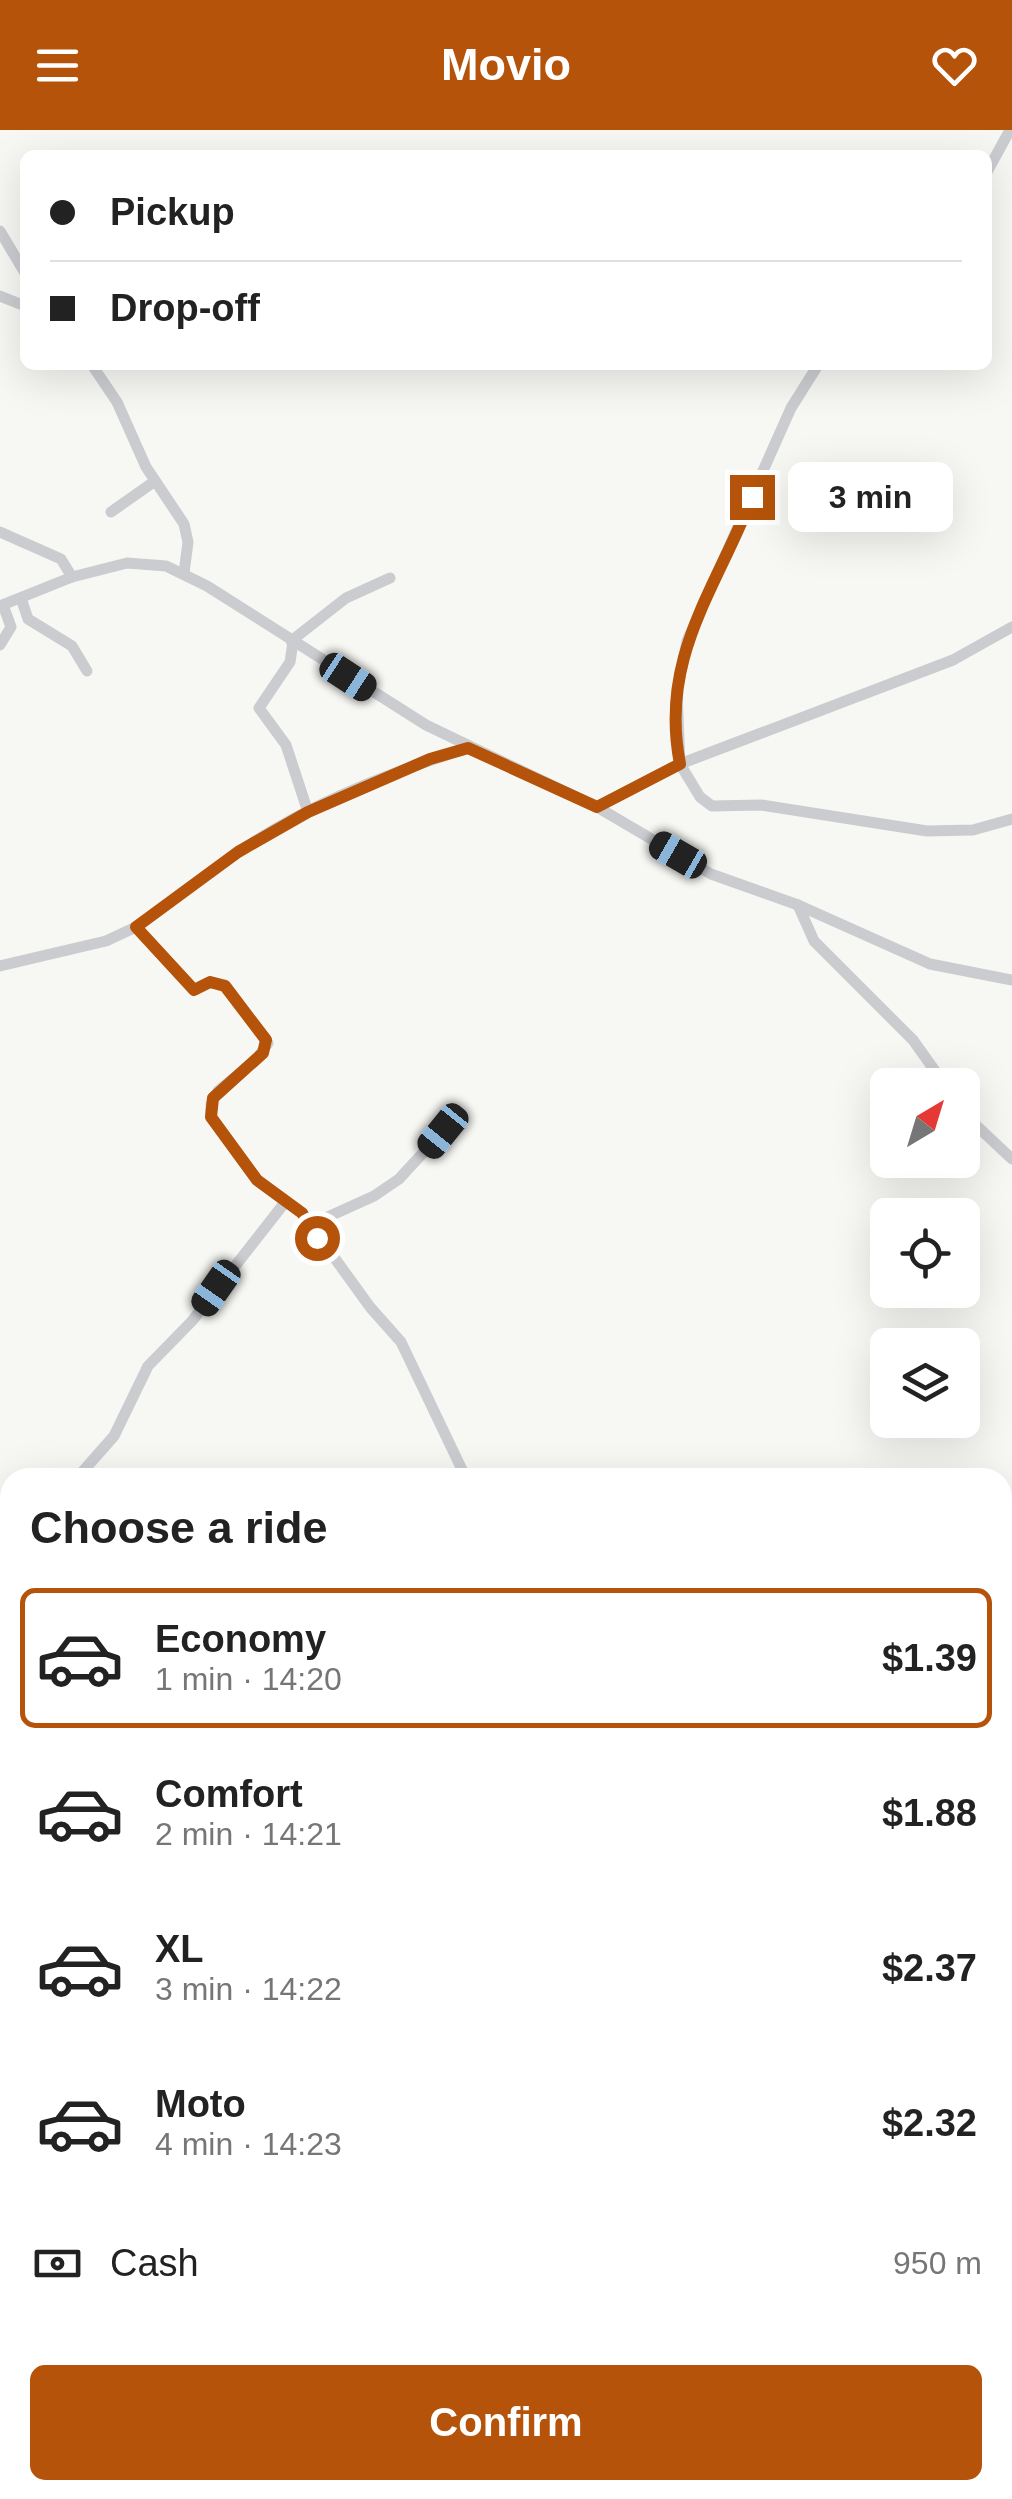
<!DOCTYPE html>
<html lang="en">
<head>
<meta charset="utf-8">
<style>
  :root { --surface:#fff; --page:#f6f6f6; --text:#222; --muted:#767676; --line:#e0e0e0; --accent:#b45309 }
  body { margin:0; font-family:Helvetica,sans-serif; background:var(--page); color:var(--text); height:100vh; display:flex; flex-direction:column; font-size:38px; white-space:nowrap }
  * { box-sizing:border-box; margin:0 }
  p { font-size:32px; color:var(--muted) }
  .icon { flex:none; width:55px; height:55px; fill:none; stroke:currentColor; stroke-width:2; stroke-linecap:round; stroke-linejoin:round }
  .map { position:relative; flex:1; overflow:hidden }
  .sheet { position:absolute; left:0px; top:1338px; width:1012px; height:1032px; display:flex; flex-direction:column; background:var(--surface); border-radius:30px 30px 0 0; box-shadow:0 10px 40px #0002 }
  .sheet>* { flex:none }
  .guide { position:absolute; left:20px; top:20px; width:972px; height:220px; border-radius:15px; box-shadow:0 10px 40px #0002; display:grid; align-content:center; height:220px; padding:0 30px; background:var(--surface) }
  .needle { width:65px; rotate:38deg }
  .buttons { position:absolute; left:870px; top:938px; display:grid; gap:20px }
  .buttons a { display:grid; place-items:center; width:110px; height:110px; border-radius:15px; background:var(--surface); box-shadow:0 10px 40px #0002; font-size:50px }
  .end { position:absolute; width:45px; height:45px; margin:-22px; border:12px solid #b45309; background:#fff; box-shadow:0 0 0 5px #fff }
  .from { border-radius:50% }
  .bubble { position:absolute; height:70px; border-radius:15px; background:var(--surface); box-shadow:0 10px 40px #0002; font-size:32px; font-weight:700; line-height:70px; text-align:center }
  .car { position:absolute; width:30px; height:60px; margin:-30px -15px; border-radius:12px; box-shadow:0 0 8px 2px #0007; background:linear-gradient(#222 24%,#8ab4d8 0 40%,#222 0 76%,#8ab4d8 0 86%,#222 0) }
  .guide b { display:flex; align-items:center; gap:35px; height:95px; font-size:38px }
  .guide b+b { border-top:2px solid var(--line) }
  .guide i { width:25px; height:25px; background:var(--text) }
  ul { padding:0; list-style:none }
  li { display:flex; align-items:center; gap:30px; height:140px; margin:0 20px 15px; padding:0 10px; border:5px solid transparent; border-radius:15px }
  li div { flex:1 }
  li b { display:block; font-size:38px }
  li em { font-style:normal; font-weight:700 }
  li.selected { border-color:var(--accent) }
  li>.icon { width:90px; height:90px; stroke-width:1.5 }
  h2 { padding:0 30px; font-size:45px; line-height:120px }
  .pay { display:flex; align-items:center; gap:25px; height:110px; padding:0 30px; font-size:38px }
  .pay p { margin-inline-start:auto }
  .primary-button { display:flex; gap:20px; margin-top:auto; padding:20px 30px }
  .primary-button a { flex:1; height:115px; border-radius:15px; background:var(--accent); color:#fff; font-size:40px; font-weight:700; line-height:115px; text-align:center }
  header { display:flex; justify-content:space-between; align-items:center; height:130px; padding:0 30px; background:var(--accent); color:#fff; font-size:45px; font-weight:700 }
  .map>svg:first-child { display:block }
  .lines { fill:none; stroke-linecap:round; stroke-linejoin:round }
  .minor { stroke:#caccd0; stroke-width:11 }
  .route { stroke:#b45309; stroke-width:12 }
</style>
</head>
<body>
<header><svg class="icon" aria-label="menu" viewBox="0 0 24 24"><path d="M4 6h16M4 12h16M4 18h16"/></svg>Movio<svg class="icon" aria-label="heart" viewBox="0 0 24 24"><path d="M12 20l-8-8c-3-5 5-10 8-4 3-6 11-1 8 4z"/></svg></header>
<div class="map">
<svg width="1012" height="2369" viewBox="0 0 1012 2369">
  <rect width="100%" height="100%" fill="#f7f8f4"/>
  <g class="lines">
    <!-- minor -->
    <g class="minor">
      <polyline points="988,40 1010,0"/>
      <polyline points="0,101 25,143"/>
      <polyline points="0,166 25,176"/>
      <polyline points="92,235 117,272 146,337 184,394 188,412 184,443"/>
      <polyline points="818,235 791,278 687,511 677,562 680,634 700,667 712,676 761,675 927,701 973,700 1012,689"/>
      <polyline points="111,382 155,351"/>
      <polyline points="0,402 61,429 72,447"/>
      <polyline points="21,468 28,489 72,516 87,541"/>
      <polyline points="0,476 72,447 127,433 166,436 207,456 426,595 597,677 711,744 798,775 930,834 1012,850"/>
      <polyline points="291,511 346,468 390,448"/>
      <polyline points="293,512 290,532 259,578 286,615 308,682"/>
      <polyline points="0,515 11,497 3,475"/>
      <polyline points="597,677 680,634 953,530 1012,497"/>
      <polyline points="798,775 814,811 913,910 945,955"/>
      <path d="M136,797C170,773 202,747 236,724C304,676 390,642 469,618"/>
      <polyline points="0,836 106,811 136,797 194,860 210,852 225,855 268,913 256,930 218,961 211,974 211,987 257,1050 302,1083 370,1177 401,1212 466,1348"/>
      <polyline points="962,982 1012,1029"/>
      <polyline points="310,1095 374,1066 399,1049 443,1001"/>
      <polyline points="77,1348 114,1306 148,1236 192,1191 286,1071"/>
      <polyline points="0,1506 10,1451"/>
      <polyline points="0,1593 7,1625 0,1665"/>
      <polyline points="0,1743 10,1745"/>
      <polyline points="0,1902 10,1902"/>
      <polyline points="0,2087 10,2068"/>
      <polyline points="0,2117 10,2123"/>
      <polyline points="1002,2131 1012,2131"/>
      <polyline points="0,2330 10,2333"/>
      <polyline points="99,2360 104,2369"/>
      <polyline points="279,2360 288,2369"/>
    </g>
  </g>
  <g class="lines">
    <!-- route -->
    <path class="route" d="M317,1108L302,1083L257,1050L211,987L213,968L263,923L266,910L225,856L210,852L194,860L136,797L238,722L308,682L430,629L468,618L597,677L680,634C659,527 716,460 752,367"/>
  </g>
</svg>
<div class="buttons">
<a><svg class="needle" viewBox="-14 -14 28 28"><path d="M0-13l5 13h-10z" fill="#e53935"/><path d="M0 13l5-13h-10z" fill="#767676"/></svg></a>
<a><svg class="icon" aria-label="locate" viewBox="0 0 24 24"><circle cx="12" cy="12" r="6"/><path d="M12 2v4M12 18v4M2 12h4M18 12h4"/></svg></a>
<a><svg class="icon" aria-label="layers" viewBox="0 0 24 24"><path d="M12 4l9 5-9 5-9-5zM3 14l9 5 9-5"/></svg></a>
</div>
<i class="end from" style="left:317px;top:1108px"></i>
<i class="end" style="left:752px;top:367px"></i>
<div class="bubble" style="left:788px;top:332px;width:165px">3 min</div>
<i class="car" style="left:348px;top:547px;rotate:123deg"></i>
<i class="car" style="left:678px;top:725px;rotate:300deg"></i>
<i class="car" style="left:443px;top:1001px;rotate:219deg"></i>
<i class="car" style="left:216px;top:1158px;rotate:215deg"></i>
<div class="guide">
<b><i class="from"></i>Pickup</b>
<b><i></i>Drop-off</b>
</div>
<section class="sheet">
<h2>Choose a ride</h2>
<ul>
<li class="selected"><svg class="icon" aria-label="car" viewBox="0 0 24 24"><path d="M5 17H2v-5l4-1 3-4h7l3 4 3 1v5h-3M9 17h6M6 11h13"/><circle cx="7" cy="17" r="2"/><circle cx="17" cy="17" r="2"/></svg><div><b>Economy</b><p>1 min · 14:20</p></div><em>$1.39</em></li>
<li><svg class="icon" aria-label="car" viewBox="0 0 24 24"><path d="M5 17H2v-5l4-1 3-4h7l3 4 3 1v5h-3M9 17h6M6 11h13"/><circle cx="7" cy="17" r="2"/><circle cx="17" cy="17" r="2"/></svg><div><b>Comfort</b><p>2 min · 14:21</p></div><em>$1.88</em></li>
<li><svg class="icon" aria-label="car" viewBox="0 0 24 24"><path d="M5 17H2v-5l4-1 3-4h7l3 4 3 1v5h-3M9 17h6M6 11h13"/><circle cx="7" cy="17" r="2"/><circle cx="17" cy="17" r="2"/></svg><div><b>XL</b><p>3 min · 14:22</p></div><em>$2.37</em></li>
<li><svg class="icon" aria-label="car" viewBox="0 0 24 24"><path d="M5 17H2v-5l4-1 3-4h7l3 4 3 1v5h-3M9 17h6M6 11h13"/><circle cx="7" cy="17" r="2"/><circle cx="17" cy="17" r="2"/></svg><div><b>Moto</b><p>4 min · 14:23</p></div><em>$2.32</em></li>
</ul>
<div class="pay"><svg class="icon" aria-label="cash" viewBox="0 0 24 24"><path d="M3 7h18v10H3z"/><circle cx="12" cy="12" r="2"/></svg>Cash<p>950 m</p></div>
<div class="primary-button"><a>Confirm</a></div>
</section>
</div>
</body>
</html>
